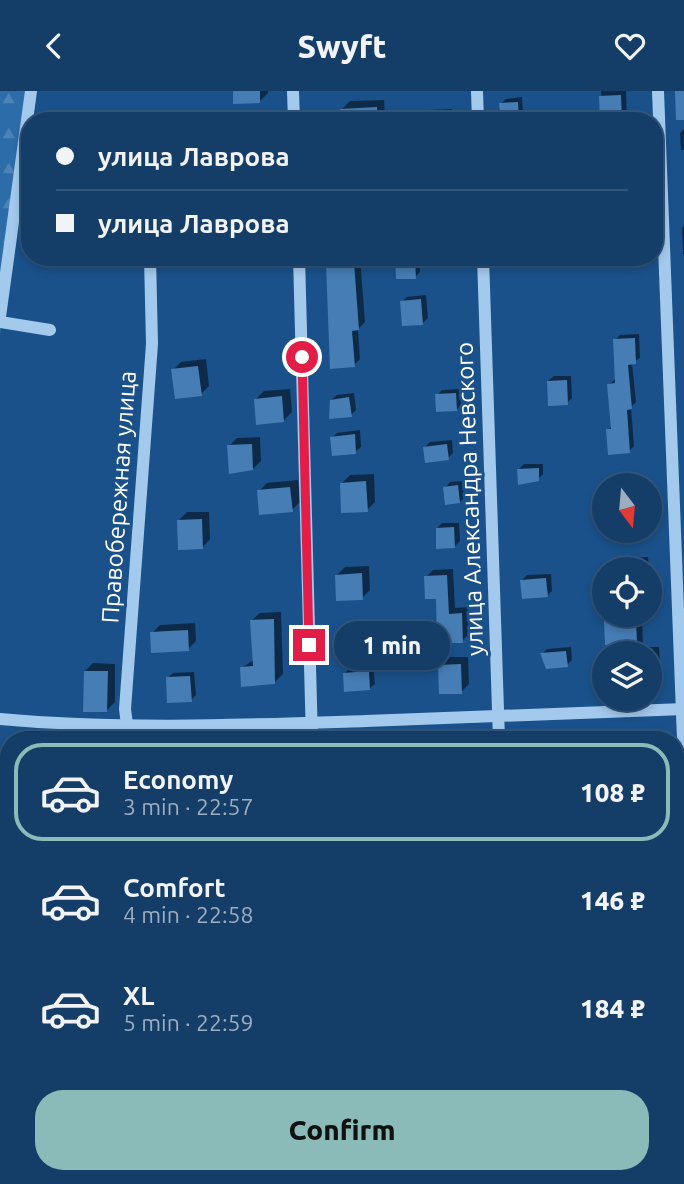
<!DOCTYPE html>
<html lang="en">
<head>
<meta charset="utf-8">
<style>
  :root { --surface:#143d68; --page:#1d446e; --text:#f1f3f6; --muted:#9daec0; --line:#33567c; --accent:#8bbbb9 }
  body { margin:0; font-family:Ubuntu,sans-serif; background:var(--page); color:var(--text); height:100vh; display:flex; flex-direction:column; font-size:26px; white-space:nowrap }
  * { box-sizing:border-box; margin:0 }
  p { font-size:23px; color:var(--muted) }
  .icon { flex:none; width:38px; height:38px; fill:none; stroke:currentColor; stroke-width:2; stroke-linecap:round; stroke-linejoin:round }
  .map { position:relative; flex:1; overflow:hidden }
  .side { position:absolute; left:0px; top:640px; width:684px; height:453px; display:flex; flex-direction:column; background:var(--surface); border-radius:28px 28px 0 0; box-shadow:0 4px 10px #0003,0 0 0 2px var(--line) }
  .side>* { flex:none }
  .hud { position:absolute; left:21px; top:21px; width:642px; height:154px; border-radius:28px; box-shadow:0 4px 10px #0003,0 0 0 2px var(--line); display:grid; align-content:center; height:154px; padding:0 35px; background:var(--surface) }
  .needle { width:46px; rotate:164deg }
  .tools { position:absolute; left:592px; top:382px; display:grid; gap:14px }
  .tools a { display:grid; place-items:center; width:70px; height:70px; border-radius:50%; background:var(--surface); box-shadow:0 4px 10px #0003,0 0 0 2px var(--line); font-size:35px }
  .end { position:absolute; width:32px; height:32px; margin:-16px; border:9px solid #e11d48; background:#fff; box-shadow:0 0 0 4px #fff }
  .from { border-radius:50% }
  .bubble { position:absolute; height:49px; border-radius:24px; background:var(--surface); box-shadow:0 4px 10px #0003,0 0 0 2px var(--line); font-size:23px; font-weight:800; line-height:49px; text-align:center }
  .hud b { display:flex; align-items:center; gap:24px; height:66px; font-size:26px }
  .hud b+b { border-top:2px solid var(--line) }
  .hud i { width:18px; height:18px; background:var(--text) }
  ul { padding:12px 0 0; list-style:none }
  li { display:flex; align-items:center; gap:21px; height:98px; margin:0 14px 10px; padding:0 21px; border:4px solid transparent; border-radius:28px }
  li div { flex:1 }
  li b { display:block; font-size:26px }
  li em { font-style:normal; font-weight:800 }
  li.current { border-color:var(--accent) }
  li>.icon { width:63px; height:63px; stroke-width:1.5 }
  .action { display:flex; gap:14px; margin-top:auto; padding:14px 35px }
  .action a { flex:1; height:80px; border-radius:28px; background:var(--accent); color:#111; font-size:28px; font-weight:800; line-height:80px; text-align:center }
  header { display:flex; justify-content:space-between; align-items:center; height:91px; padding:0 35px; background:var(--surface); font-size:32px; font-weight:800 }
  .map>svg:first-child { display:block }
  .forest { fill:url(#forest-firs) }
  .shadow { fill:#0007 }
  .building { fill:#467db4 }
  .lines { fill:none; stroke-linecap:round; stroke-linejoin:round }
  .minor { stroke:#a3c9ed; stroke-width:12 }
  .route { stroke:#e11d48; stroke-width:9 }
  .labels { text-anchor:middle; stroke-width:6; stroke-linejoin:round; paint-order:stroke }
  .street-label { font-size:24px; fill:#fff; stroke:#1a518a }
</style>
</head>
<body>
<header><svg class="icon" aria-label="back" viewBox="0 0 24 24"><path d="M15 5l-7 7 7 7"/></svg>Swyft<svg class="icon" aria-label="heart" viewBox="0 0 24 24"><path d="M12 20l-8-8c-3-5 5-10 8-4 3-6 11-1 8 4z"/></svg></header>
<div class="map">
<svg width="684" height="1093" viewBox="0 0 684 1093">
  <defs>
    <pattern id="forest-firs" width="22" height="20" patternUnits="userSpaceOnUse" patternTransform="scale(1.75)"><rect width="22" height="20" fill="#2c6ca8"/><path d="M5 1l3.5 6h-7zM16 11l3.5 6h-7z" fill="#4c82b5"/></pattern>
  </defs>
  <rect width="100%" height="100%" fill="#1a518a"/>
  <!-- forest -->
  <polygon class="forest" points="0,0 37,0 0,244"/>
  <!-- shadow -->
  <g class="shadow">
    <polygon points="235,0 268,0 268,2 260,10"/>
    <polygon points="601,0 626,0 627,30 603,30"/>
    <polygon points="522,6 523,22 518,27 501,13 506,8"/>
    <polygon points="384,9 385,25 380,30 343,30 342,18 350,10"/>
    <polygon points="452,18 452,30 425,30 425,24 430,19"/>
    <polygon points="684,38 684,59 681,59 680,42"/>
    <polygon points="684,135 684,163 683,163 682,137"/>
    <polygon points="360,166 365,231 358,238 360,268 354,274 328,174 335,167"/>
    <polygon points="397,166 419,166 420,181 415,186"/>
    <polygon points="531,166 554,166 551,170 532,170"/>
    <polygon points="426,204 428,227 423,232 402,211 407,206"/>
    <polygon points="639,243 640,267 632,272 636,311 631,316 634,355 629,360 608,339 613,334 609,293 616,288 615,249 620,244"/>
    <polygon points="206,268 209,295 201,303 173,279 181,271"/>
    <polygon points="554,285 571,285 572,307 567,312 548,290"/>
    <polygon points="290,298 292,321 284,329 256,308 264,300"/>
    <polygon points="460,298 461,314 456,319 437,304 442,299"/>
    <polygon points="354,302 356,319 351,324 331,309 337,304"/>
    <polygon points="360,339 361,356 355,361 332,347 337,342"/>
    <polygon points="260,346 261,370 253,378 229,355 237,347"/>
    <polygon points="452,349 453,362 448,367 425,356 430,351"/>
    <polygon points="524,373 543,373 543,383 538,388 519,378"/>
    <polygon points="374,383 375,411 367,419 342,392 350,384"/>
    <polygon points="298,389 300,411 292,419 259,400 267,392"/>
    <polygon points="463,390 465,406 460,411 445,397 450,391"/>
    <polygon points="649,395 652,408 649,410"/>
    <polygon points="187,421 209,421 210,448 202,457 179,429"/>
    <polygon points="442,432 459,432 460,450 454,456 437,437"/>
    <polygon points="648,466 649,478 615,478 623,468"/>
    <polygon points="369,475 370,499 362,507 337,484 345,476"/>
    <polygon points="453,478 455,517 468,516 469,543 462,550 426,486 433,479"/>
    <polygon points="551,483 552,500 547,505 522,489 527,484"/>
    <polygon points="281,521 283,583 275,591 241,577 254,569 251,530 260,522"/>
    <polygon points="612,523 642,523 643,556 659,556 660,574 653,581 649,581 649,562 624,562 624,552 606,530"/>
    <polygon points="195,532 196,550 188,558 152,542 160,534"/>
    <polygon points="571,556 572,569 567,574 543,562 547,558"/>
    <polygon points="448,566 468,566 469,593 461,601 440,574"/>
    <polygon points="93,572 115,573 115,611 107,619 85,580"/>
    <polygon points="373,576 375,593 369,598 344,583 349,578"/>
    <polygon points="194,581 196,604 191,609 167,587 173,582"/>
    <polygon points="423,639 437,639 437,649 418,649"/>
    <polygon points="562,645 563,649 536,649 538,648"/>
    <polygon points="655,647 655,649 633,649 634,649"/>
    <polygon points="190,1085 220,1085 221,1088 216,1093 191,1093"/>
    <polygon points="641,1085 669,1085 669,1093 642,1093"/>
  </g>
  <!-- building -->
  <g class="building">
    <polygon points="233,0 260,0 260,12 233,13"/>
    <polygon points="675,0 684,0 684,29 676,29"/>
    <polygon points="621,4 622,30 600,30 599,5"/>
    <polygon points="518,11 519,29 501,30 499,12"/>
    <polygon points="377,16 377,30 341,30 340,18"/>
    <polygon points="395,166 415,166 416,188 396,188"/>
    <polygon points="354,171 359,239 352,240 355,276 330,278 326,173"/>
    <polygon points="421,208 423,234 402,235 400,210"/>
    <polygon points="635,247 636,273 628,274 632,318 627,319 630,362 608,364 606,338 611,338 607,293 615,292 613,248"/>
    <polygon points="198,275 202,305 175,308 171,278"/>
    <polygon points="567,289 568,314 548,315 547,290"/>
    <polygon points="456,302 457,320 436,321 435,303"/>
    <polygon points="282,305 284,331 256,334 254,308"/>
    <polygon points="349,306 352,326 329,328 330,309"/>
    <polygon points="355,343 356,363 332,365 330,346"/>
    <polygon points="252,353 253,379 229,383 227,354"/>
    <polygon points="447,353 449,369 425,372 423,356"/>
    <polygon points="539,377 539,390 518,394 517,378"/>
    <polygon points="366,390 368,421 341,422 340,392"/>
    <polygon points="458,394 460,412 445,414 443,396"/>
    <polygon points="290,396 293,421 259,424 257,399"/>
    <polygon points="202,428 203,458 178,459 177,429"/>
    <polygon points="454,436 455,457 436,458 436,437"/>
    <polygon points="362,482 363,509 336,510 335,484"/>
    <polygon points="447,484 449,523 462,522 463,552 437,552 436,508 425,508 424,485"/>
    <polygon points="546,487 548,506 522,508 520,489"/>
    <polygon points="274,528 275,593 241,596 240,576 253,575 250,529"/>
    <polygon points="636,528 637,553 605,554 604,529"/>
    <polygon points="188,539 189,560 151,562 150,541"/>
    <polygon points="566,560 568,576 546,578 540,562"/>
    <polygon points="461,573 462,603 439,603 438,574"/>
    <polygon points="84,580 108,580 107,621 83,621"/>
    <polygon points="369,580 370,599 344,601 343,582"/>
    <polygon points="190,585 192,611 167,612 166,586"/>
  </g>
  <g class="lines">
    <!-- minor -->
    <g class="minor">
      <polyline points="293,0 294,30"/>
      <polyline points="477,0 478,30"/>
      <polyline points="658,0 684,674"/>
      <polyline points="299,166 312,649"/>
      <polyline points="483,166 499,649"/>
      <polyline points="0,226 31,0"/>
      <polyline points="0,231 50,239"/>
      <path d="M0,628C121,639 244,634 366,630C472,626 578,622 684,618"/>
      <polyline points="129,649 125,618 152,253 150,166"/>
      <polyline points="150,1085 151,1093"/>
      <polyline points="330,1085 330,1093"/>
      <polyline points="516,1085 516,1093"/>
    </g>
  </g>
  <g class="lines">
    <!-- route -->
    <polyline class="route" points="302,266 309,554"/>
  </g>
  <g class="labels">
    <!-- street labels -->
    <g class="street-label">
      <text transform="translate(119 406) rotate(-86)" y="8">Правобережная улица</text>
      <text transform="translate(470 408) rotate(-92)" y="8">улица Александра Невского</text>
    </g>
  </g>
</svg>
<div class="tools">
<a><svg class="needle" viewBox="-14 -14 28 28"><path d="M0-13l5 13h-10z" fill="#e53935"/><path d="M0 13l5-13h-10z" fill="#9daec0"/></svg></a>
<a><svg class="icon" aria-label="locate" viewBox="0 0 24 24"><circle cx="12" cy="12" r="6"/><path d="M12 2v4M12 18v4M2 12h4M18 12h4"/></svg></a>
<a><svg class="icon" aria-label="layers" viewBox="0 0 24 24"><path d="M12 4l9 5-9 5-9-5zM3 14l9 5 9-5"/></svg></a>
</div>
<i class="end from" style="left:302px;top:266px"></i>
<i class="end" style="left:309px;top:554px"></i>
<div class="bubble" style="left:334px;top:530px;width:116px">1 min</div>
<div class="hud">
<b><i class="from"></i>улица Лаврова</b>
<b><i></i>улица Лаврова</b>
</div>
<section class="side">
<ul>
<li class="current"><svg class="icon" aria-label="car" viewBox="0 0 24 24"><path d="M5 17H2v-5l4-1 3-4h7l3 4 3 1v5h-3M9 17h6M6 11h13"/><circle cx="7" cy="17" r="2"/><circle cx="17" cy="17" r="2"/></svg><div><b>Economy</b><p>3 min · 22:57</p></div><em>108 ₽</em></li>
<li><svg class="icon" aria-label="car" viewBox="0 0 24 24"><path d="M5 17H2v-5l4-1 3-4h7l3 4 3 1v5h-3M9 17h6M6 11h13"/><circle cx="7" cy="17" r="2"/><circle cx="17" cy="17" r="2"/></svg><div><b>Comfort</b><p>4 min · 22:58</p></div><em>146 ₽</em></li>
<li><svg class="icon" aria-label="car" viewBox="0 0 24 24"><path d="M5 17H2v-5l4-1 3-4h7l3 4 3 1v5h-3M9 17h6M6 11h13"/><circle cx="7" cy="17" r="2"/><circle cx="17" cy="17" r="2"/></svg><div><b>XL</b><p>5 min · 22:59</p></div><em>184 ₽</em></li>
</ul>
<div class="action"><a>Confirm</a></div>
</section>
</div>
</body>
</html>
